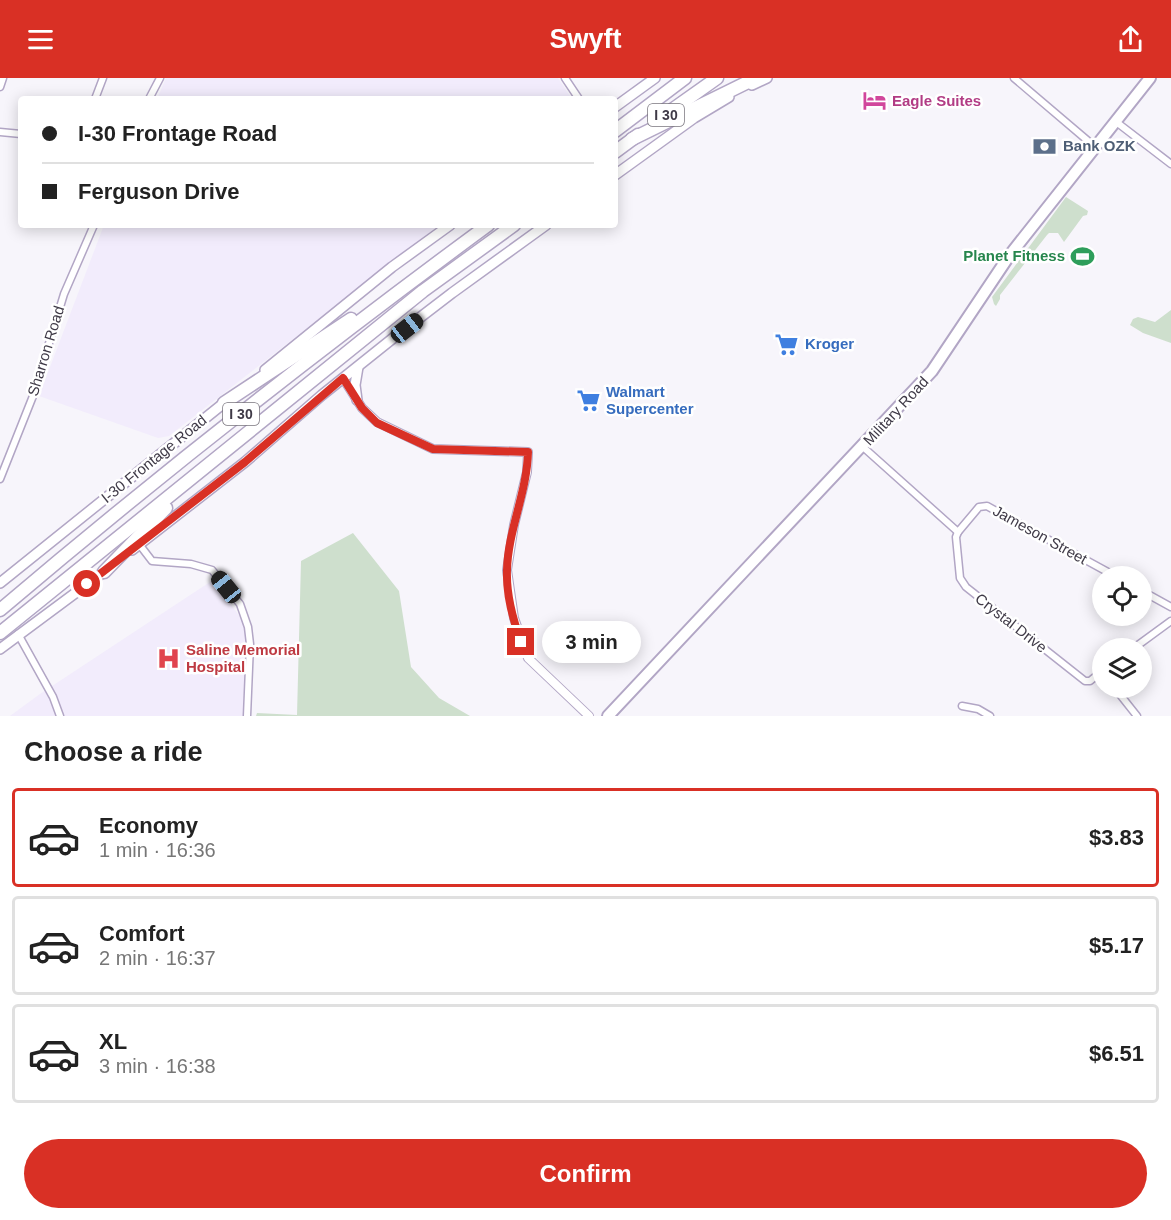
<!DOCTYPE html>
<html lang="en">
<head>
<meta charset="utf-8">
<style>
  :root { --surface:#fff; --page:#f6f6f6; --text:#222; --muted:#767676; --line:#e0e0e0; --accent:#d93025 }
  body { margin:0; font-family:Arial,sans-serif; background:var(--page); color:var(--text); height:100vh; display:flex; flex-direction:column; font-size:22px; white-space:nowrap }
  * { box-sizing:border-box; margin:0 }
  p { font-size:20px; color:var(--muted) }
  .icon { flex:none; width:33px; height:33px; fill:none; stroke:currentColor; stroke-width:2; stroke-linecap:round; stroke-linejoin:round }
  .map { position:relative; height:638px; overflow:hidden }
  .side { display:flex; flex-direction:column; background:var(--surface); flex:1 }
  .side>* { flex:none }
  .guide { position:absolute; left:18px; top:18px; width:600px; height:132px; border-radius:6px; box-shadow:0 3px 15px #0003; display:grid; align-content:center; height:132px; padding:0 24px; background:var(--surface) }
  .tools { position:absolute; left:1092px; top:488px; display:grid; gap:12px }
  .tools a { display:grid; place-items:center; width:60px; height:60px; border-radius:50%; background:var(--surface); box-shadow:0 3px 15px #0003; font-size:30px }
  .end { position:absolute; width:27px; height:27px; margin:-14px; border:8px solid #d93025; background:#fff; box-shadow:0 0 0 3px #fff }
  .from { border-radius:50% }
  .bubble { position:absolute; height:42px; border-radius:21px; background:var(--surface); box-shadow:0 3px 15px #0003; font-size:20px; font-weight:800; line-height:42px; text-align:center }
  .car { position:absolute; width:18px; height:36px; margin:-18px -9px; border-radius:8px; box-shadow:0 0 4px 2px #0007; background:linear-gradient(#222 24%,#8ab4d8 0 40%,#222 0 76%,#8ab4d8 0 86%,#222 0) }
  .guide b { display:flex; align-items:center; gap:21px; height:57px; font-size:22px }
  .guide b+b { border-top:2px solid var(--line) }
  .guide i { width:15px; height:15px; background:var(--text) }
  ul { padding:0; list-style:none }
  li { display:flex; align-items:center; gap:18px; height:99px; margin:0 12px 9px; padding:0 12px; border:3px solid var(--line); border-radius:6px }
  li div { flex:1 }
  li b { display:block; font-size:22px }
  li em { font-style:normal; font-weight:800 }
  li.current { border-color:var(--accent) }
  li>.icon { width:54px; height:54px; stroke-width:1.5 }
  h2 { padding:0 24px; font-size:27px; line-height:72px }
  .action { display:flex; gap:12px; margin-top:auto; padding:12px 24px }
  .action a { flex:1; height:69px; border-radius:36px; background:var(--accent); color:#fff; font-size:24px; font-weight:800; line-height:69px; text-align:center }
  header { display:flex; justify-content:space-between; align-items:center; height:78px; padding:0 24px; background:var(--accent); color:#fff; font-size:27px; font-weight:800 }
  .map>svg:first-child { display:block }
  .built { fill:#f2ecfc }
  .green { fill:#cedfcd }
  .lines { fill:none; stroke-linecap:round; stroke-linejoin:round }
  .minor-casing { stroke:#b2a6c5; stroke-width:9 }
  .tertiary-casing { stroke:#b2a6c5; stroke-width:10 }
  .secondary-casing { stroke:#b2a6c5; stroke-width:12 }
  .primary-casing { stroke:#b2a6c5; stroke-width:14 }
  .motorway-casing { stroke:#b2a6c5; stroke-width:15 }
  .minor { stroke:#fff; stroke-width:6 }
  .tertiary { stroke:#fff; stroke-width:8 }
  .secondary { stroke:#fff; stroke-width:9 }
  .primary { stroke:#fff; stroke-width:10 }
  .motorway { stroke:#fff; stroke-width:12 }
  .route { stroke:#d93025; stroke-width:8 }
  .labels { text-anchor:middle; stroke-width:5; stroke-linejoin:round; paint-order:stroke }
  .shield { fill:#fff; stroke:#79757e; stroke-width:1.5 }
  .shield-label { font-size:14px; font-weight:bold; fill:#3f3a47 }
  .hotel-label { font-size:15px; font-weight:bold; fill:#b23c85; stroke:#fff; text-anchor:start }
  .service-label { font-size:15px; font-weight:bold; fill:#4e5e75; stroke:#fff; text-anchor:start }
  .leisure-label { font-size:15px; font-weight:bold; fill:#27864d; stroke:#fff; text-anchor:end }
  .shop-label { font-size:15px; font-weight:bold; fill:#366cbe; stroke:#fff; text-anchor:start }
  .street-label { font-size:15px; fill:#3f3a47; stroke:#fff }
  .health-label { font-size:15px; font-weight:bold; fill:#be3a42; stroke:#fff; text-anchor:start }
</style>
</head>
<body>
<header><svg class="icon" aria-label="menu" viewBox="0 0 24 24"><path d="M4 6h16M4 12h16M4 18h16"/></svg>Swyft<svg class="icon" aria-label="share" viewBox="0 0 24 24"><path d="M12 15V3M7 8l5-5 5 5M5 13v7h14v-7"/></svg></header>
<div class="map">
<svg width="1171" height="638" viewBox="0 0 1171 638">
  <rect width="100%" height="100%" fill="#f7f5fb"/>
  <!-- built -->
  <g class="built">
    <polygon points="166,0 558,0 572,21 157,21"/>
    <polygon points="104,147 439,147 169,358 158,360 39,318"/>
    <polygon points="213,502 246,547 243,638 10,638 40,616"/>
  </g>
  <!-- green -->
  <g class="green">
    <polygon points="1066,119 1088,133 1087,137 1083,138 1064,164 1058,155 1049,155 1047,157 1000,217 1000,221 996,228 994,226 992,219"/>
    <polygon points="1171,232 1171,265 1143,255 1130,247 1133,241 1138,239 1155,244"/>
    <polygon points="353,455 399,513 411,589 439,620 470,638 256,638 257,635 297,637 301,483"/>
  </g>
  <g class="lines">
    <defs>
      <g id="minor">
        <polyline points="565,0 579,21"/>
        <polyline points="1014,0 1094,68"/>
        <polyline points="0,9 3,0"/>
        <polyline points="95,21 103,0"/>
        <polyline points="149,21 160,0"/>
        <polyline points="1115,43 1171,86"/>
        <polyline points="0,54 21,56"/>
        <polyline points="863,369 958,454 979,429 987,428 1115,498"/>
        <polyline points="0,401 33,318 64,216 94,147"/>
        <polyline points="958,454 956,459 960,500 966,509 1085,603 1090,603 1102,593"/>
        <polyline points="139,466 152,483 191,486 212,492 240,526 248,549 250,566 247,638"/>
        <polyline points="1142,513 1171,529"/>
        <polyline points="18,556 53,619 60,638"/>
        <polyline points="1134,570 1171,543"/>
        <polyline points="1114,609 1137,638"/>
        <polyline points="962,628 978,631 990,638"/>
      </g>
      <polyline id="tertiary" points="343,300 362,330 377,344 433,371 528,374 527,394 514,447 507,492 514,540 528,580 589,638"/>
      <g id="secondary">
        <polyline points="752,7 767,0"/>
        <polyline points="615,29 655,0"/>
        <polyline points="615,97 694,40 729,19"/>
        <polyline points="265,292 392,189 450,147"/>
        <polyline points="357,322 355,307 358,289"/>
        <polyline points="132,472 245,384 322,317 392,261 452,215 546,147"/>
        <polyline points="0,505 229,321"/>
        <polyline points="0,571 109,490"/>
      </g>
      <polyline id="primary" points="608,638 932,293 1009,178 1150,0"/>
      <g id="motorway">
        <polyline points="662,39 717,0"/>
        <polyline points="615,53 685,0"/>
        <polyline points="632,61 756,0"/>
        <polyline points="615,74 638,57"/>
        <polyline points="224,325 351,241"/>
        <polyline points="104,494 166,430"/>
        <path d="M0,532C158,398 321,270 488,147"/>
        <polyline points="0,555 423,213 514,147"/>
      </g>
    </defs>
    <!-- minor casing -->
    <use href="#minor" class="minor-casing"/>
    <!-- tertiary casing -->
    <use href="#tertiary" class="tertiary-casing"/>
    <!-- secondary casing -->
    <use href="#secondary" class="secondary-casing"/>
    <!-- primary casing -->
    <use href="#primary" class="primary-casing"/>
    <!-- motorway casing -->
    <use href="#motorway" class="motorway-casing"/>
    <!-- minor -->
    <use href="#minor" class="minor"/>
    <!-- tertiary -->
    <use href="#tertiary" class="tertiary"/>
    <!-- secondary -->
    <use href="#secondary" class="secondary"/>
    <!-- primary -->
    <use href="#primary" class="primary"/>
    <!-- motorway -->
    <use href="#motorway" class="motorway"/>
  </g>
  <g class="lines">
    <!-- route -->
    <path class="route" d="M87,506L245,384L343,300L362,330L377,345L433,371L528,374C527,415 508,452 507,492C506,516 513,542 521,564"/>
  </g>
  <!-- icons -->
  <defs>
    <symbol id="hotel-bare" viewBox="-9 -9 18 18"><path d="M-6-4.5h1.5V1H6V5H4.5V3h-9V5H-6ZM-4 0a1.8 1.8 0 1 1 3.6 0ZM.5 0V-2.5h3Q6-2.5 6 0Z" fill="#d1479c" stroke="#fff" stroke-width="2.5" paint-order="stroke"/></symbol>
    <symbol id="bank-bare" viewBox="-9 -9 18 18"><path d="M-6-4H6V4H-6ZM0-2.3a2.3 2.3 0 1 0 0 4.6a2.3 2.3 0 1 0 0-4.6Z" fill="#5c6f8a" stroke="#fff" stroke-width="2.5" paint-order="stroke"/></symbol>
    <symbol id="stadium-bare" viewBox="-9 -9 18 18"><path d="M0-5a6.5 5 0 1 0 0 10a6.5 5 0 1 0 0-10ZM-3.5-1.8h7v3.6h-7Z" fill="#2e9e5b" stroke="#fff" stroke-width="2.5" paint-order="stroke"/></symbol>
    <symbol id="supermarket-bare" viewBox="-9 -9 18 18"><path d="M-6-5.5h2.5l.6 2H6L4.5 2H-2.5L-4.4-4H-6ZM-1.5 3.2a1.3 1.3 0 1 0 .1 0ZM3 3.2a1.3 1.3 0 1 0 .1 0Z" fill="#3f7fe0" stroke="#fff" stroke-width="2.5" paint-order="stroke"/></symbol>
    <symbol id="hospital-bare" viewBox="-9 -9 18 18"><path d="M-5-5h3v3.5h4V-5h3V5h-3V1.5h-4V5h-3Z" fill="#e0444e" stroke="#fff" stroke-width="2.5" paint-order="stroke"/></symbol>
  </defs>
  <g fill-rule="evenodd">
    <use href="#hotel-bare" x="858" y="6" width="33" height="33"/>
    <use href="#bank-bare" x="1028" y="52" width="33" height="33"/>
    <use href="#stadium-bare" x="1066" y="162" width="33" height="33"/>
    <use href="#supermarket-bare" x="770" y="250" width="33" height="33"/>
    <use href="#supermarket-bare" x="572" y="306" width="33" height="33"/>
    <use href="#hospital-bare" x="152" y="564" width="33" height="33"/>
  </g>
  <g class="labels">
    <!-- shield labels -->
    <g class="shield">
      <rect x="648" y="26" width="36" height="22" rx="4.5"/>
      <rect x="223" y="325" width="36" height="22" rx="4.5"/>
    </g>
    <g class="shield-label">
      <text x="666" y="42">I 30</text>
      <text x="241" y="341">I 30</text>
    </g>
    <!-- hotel labels -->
    <g class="hotel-label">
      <text x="892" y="28">Eagle Suites</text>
    </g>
    <!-- service labels -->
    <g class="service-label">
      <text x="1063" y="73">Bank OZK</text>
    </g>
    <!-- leisure labels -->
    <g class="leisure-label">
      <text x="1065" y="183">Planet Fitness</text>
    </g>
    <!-- shop labels -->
    <g class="shop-label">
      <text x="805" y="271">Kroger</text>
      <text x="606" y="319">Walmart<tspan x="606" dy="17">Supercenter</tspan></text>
    </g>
    <!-- street labels -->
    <g class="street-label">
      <text transform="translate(46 273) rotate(-73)" y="5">Sharron Road</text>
      <text transform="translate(896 333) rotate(-47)" y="5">Military Road</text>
      <text transform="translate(154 381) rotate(-39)" y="5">I-30 Frontage Road</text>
      <text transform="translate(1040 457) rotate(29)" y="5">Jameson Street</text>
      <text transform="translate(1011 545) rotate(38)" y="5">Crystal Drive</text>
    </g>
    <!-- health labels -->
    <g class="health-label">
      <text x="186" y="577">Saline Memorial<tspan x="186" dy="17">Hospital</tspan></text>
    </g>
  </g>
</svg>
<div class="tools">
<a><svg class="icon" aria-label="locate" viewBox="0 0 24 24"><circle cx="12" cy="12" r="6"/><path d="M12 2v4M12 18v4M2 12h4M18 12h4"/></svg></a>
<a><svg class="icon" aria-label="layers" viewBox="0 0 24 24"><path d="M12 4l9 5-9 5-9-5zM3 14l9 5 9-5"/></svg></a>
</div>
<i class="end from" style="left:87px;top:506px"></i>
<i class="end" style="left:521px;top:564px"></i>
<div class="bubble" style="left:542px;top:543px;width:99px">3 min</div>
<i class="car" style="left:407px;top:250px;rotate:52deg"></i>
<i class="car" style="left:226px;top:509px;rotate:321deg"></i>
<div class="guide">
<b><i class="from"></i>I-30 Frontage Road</b>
<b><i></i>Ferguson Drive</b>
</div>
</div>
<section class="side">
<h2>Choose a ride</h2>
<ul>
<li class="current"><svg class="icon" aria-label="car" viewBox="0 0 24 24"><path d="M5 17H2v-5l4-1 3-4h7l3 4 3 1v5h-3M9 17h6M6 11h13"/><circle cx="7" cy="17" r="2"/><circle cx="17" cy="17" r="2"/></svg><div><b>Economy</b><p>1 min · 16:36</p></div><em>$3.83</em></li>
<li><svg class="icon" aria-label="car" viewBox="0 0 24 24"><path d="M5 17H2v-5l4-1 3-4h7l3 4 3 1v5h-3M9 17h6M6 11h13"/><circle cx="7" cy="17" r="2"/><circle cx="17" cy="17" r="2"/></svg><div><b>Comfort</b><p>2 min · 16:37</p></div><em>$5.17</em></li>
<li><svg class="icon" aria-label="car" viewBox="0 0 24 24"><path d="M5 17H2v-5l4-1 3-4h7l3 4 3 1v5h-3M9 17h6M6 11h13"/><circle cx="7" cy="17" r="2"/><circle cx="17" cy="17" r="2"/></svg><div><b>XL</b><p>3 min · 16:38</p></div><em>$6.51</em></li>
</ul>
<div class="action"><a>Confirm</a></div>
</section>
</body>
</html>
